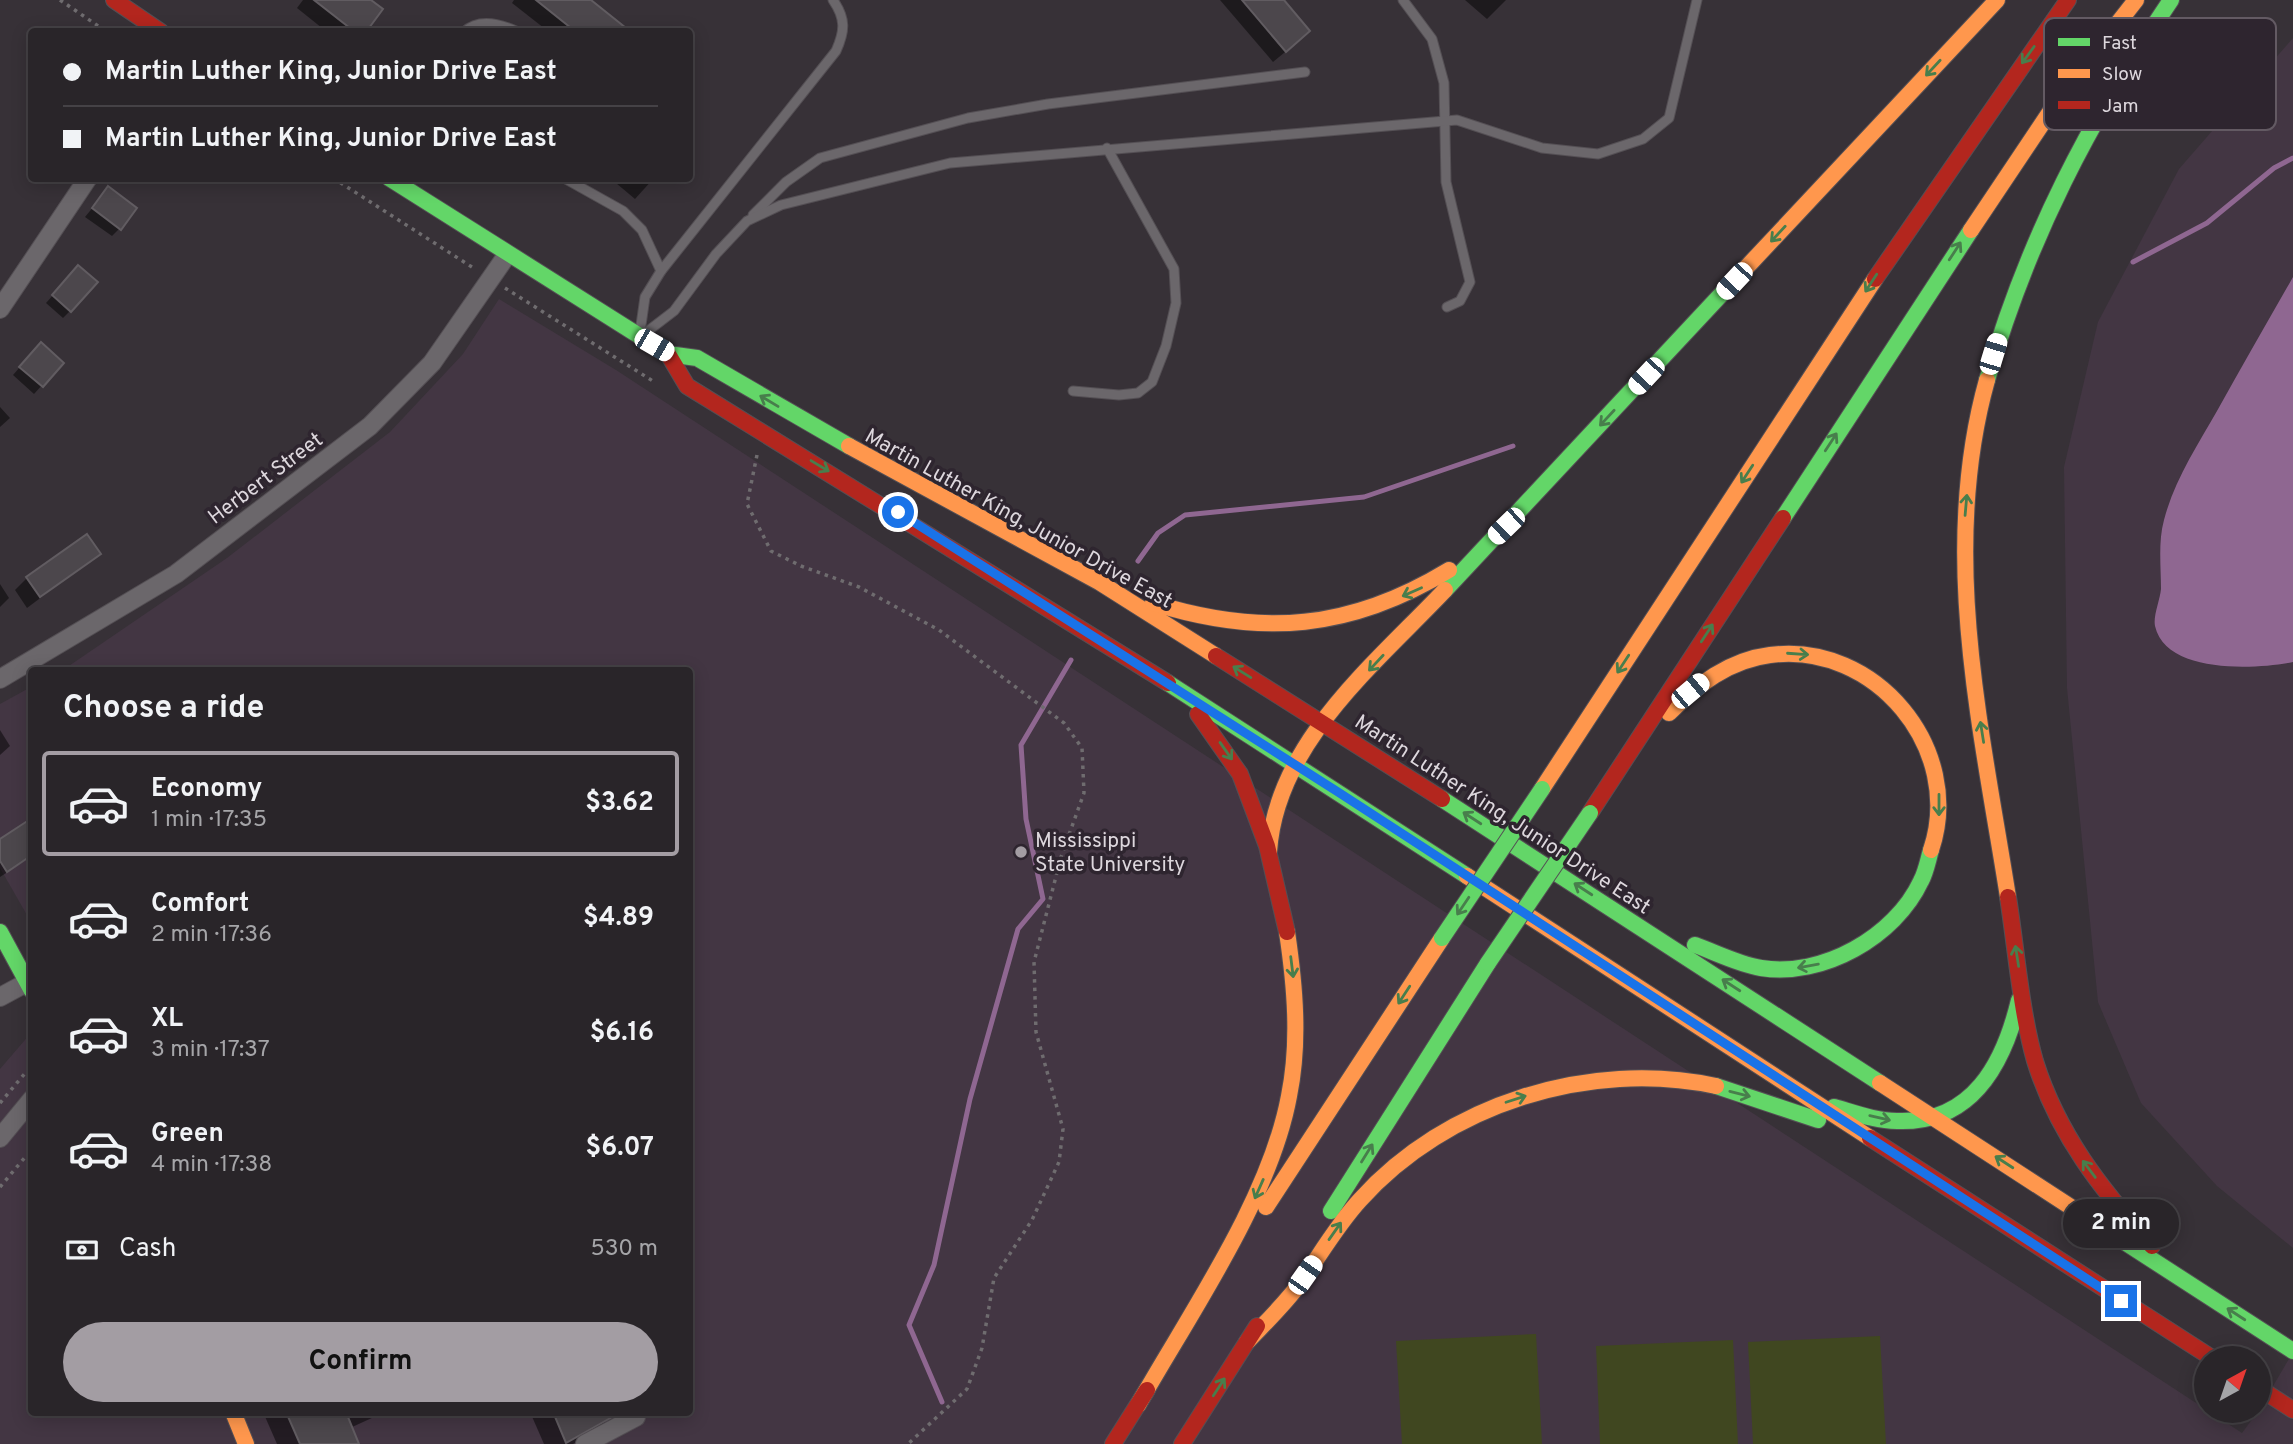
<!DOCTYPE html>
<html lang="en">
<head>
<meta charset="utf-8">
<style>
  :root { --surface:#292529; --page:#312d31; --text:#f1f3f6; --muted:#a5a5a8; --line:#454246; --accent:#a39da3 }
  body { margin:0; font-family:Overpass,sans-serif; background:var(--page); color:var(--text); height:100vh; display:flex; flex-direction:column; font-size:26px; white-space:nowrap }
  * { box-sizing:border-box; margin:0 }
  p { font-size:23px; color:var(--muted) }
  .icon { flex:none; width:38px; height:38px; fill:none; stroke:currentColor; stroke-width:2; stroke-linecap:round; stroke-linejoin:round }
  .map { position:relative; flex:1; overflow:hidden }
  .panel { position:absolute; left:28px; top:667px; width:665px; height:749px; display:flex; flex-direction:column; background:var(--surface); border-radius:7px; box-shadow:0 4px 18px #0003,0 0 0 2px var(--line) }
  .panel>* { flex:none }
  .guide { position:absolute; left:28px; top:28px; width:665px; height:154px; border-radius:7px; box-shadow:0 4px 18px #0003,0 0 0 2px var(--line); display:grid; align-content:center; height:154px; padding:0 35px; background:var(--surface) }
  .needle { width:46px; rotate:40deg }
  .controls { position:absolute; left:2194px; top:1346px; display:grid; gap:14px }
  .controls a { display:grid; place-items:center; width:77px; height:77px; border-radius:50%; background:var(--surface); box-shadow:0 4px 18px #0003,0 0 0 2px var(--line); font-size:35px }
  .end { position:absolute; width:32px; height:32px; margin:-16px; border:9px solid #1a73e8; background:#fff; box-shadow:0 0 0 4px #fff }
  .from { border-radius:50% }
  .bubble { position:absolute; height:49px; border-radius:24px; background:var(--surface); box-shadow:0 4px 18px #0003,0 0 0 2px var(--line); font-size:23px; font-weight:700; line-height:49px; text-align:center }
  .car { position:absolute; width:21px; height:42px; margin:-21px -10px; border-radius:9px; box-shadow:0 0 5px 2px #0007; background:linear-gradient(#fff 24%,#345 0 40%,#fff 0 76%,#345 0 86%,#fff 0) }
  .guide b { display:flex; align-items:center; gap:24px; height:66px; font-size:26px }
  .guide b+b { border-top:2px solid var(--line) }
  .guide i { width:18px; height:18px; background:var(--text) }
  ul { padding:0; list-style:none }
  li { display:flex; align-items:center; gap:21px; height:105px; margin:0 14px 10px; padding:0 21px; border:4px solid transparent; border-radius:7px }
  li div { flex:1 }
  li b { display:block; font-size:26px }
  li em { font-style:normal; font-weight:700 }
  li.on { border-color:var(--accent) }
  li>.icon { width:63px; height:63px; stroke-width:1.5 }
  h2 { padding:0 35px; font-size:32px; line-height:84px }
  .pay { display:flex; align-items:center; gap:18px; height:77px; padding:0 35px; font-size:26px }
  .pay p { margin-inline-start:auto }
  .primary-button { display:flex; gap:14px; margin-top:auto; padding:14px 35px }
  .primary-button a { flex:1; height:80px; border-radius:42px; background:var(--accent); color:#111; font-size:28px; font-weight:700; line-height:80px; text-align:center }
  .map>svg:first-child { display:block }
  .built { fill:#433643 }
  .green { fill:#404720 }
  .water { fill:#8f6791 }
  .shadow { fill:#0007 }
  .lines { fill:none; stroke-linecap:round; stroke-linejoin:round }
  .stream { stroke:#8f6791; stroke-width:5 }
  .building { fill:#4c474c; stroke:#615c61; stroke-width:2 }
  .lane-casing { stroke:#544f54; stroke-width:11 }
  .street-casing { stroke:#544f54; stroke-width:20 }
  .fast-casing { stroke:#544f54; stroke-width:18 }
  .slow-casing { stroke:#544f54; stroke-width:18 }
  .jam-casing { stroke:#544f54; stroke-width:18 }
  .path { stroke:#6f6c6f; stroke-width:3.5; stroke-dasharray:3.5 5; stroke-linecap:butt }
  .lane { stroke:#6b676b; stroke-width:9 }
  .street { stroke:#6b676b; stroke-width:18 }
  .fast { stroke:#63d668; stroke-width:16 }
  .slow { stroke:#ff974d; stroke-width:16 }
  .jam { stroke:#b3261e; stroke-width:16 }
  .fast-bridge-casing { stroke:#544f54; stroke-width:18; stroke-linecap:butt }
  .fast-bridge { stroke:#63d668; stroke-width:16 }
  .oneway { stroke:#487e4c }
  .route { stroke:#1a73e8; stroke-width:9 }
  .poi-dot { fill:#a39da3; stroke:#2e252f; stroke-width:2.5 }
  .labels { text-anchor:middle; stroke-width:7; stroke-linejoin:round; paint-order:stroke }
  .street-label { font-size:21px; fill:#ddd7dd; stroke:#2e252f }
  .poi-label { font-size:21px; fill:#ddd7dd; stroke:#2e252f; text-anchor:start }
  .key { fill:#2e252f; stroke:#635a63; stroke-width:2 }
  .key-label { font-size:19px; fill:#ddd7dd }
</style>
</head>
<body>
<div class="map">
<svg width="2293" height="1444" viewBox="0 0 2293 1444">
  <rect width="100%" height="100%" fill="#373137"/>
  <!-- built -->
  <g class="built">
    <polygon points="2293,38 2293,1248 2217,1186 2141,1103 2098,1002 2067,688 2064,467 2098,322 2179,169"/>
    <polygon points="499,299 616,370 2242,1433 2259,1410 2293,1352 2293,1444 0,1444 0,1069 31,1033 32,1412 690,1412 690,670 63,670 227,558 390,432 463,354"/>
    <polygon points="31,687 31,922 0,868 0,704"/>
  </g>
  <!-- green -->
  <g class="green">
    <polygon points="1536,1334 1542,1444 1402,1444 1396,1341"/>
    <polygon points="1880,1336 1886,1444 1753,1444 1748,1342"/>
    <polygon points="1733,1340 1738,1444 1600,1444 1596,1346"/>
  </g>
  <!-- water -->
  <path class="water" d="M2293,277V662C2258,669 2166,675 2155,626C2153,616 2160,600 2161,589C2161,568 2158,541 2164,520C2174,481 2197,446 2217,411C2242,366 2268,321 2293,277Z"/>
  <!-- shadow -->
  <g class="shadow">
    <polygon points="303,0 368,0 363,32 327,32 297,8"/>
    <polygon points="514,0 588,0 628,32 549,32 512,3"/>
    <polygon points="1220,0 1281,0 1296,43 1273,62"/>
    <polygon points="1465,0 1506,0 1487,19"/>
    <polygon points="610,178 654,178 635,199"/>
    <polygon points="108,189 119,229 112,236 85,217"/>
    <polygon points="71,275 70,311 63,318 46,303"/>
    <polygon points="33,352 62,363 34,394 13,375"/>
    <polygon points="0,407 10,418 0,427"/>
    <polygon points="99,554 27,608 15,590 27,578"/>
    <polygon points="0,584 9,598 0,607"/>
    <polygon points="0,730 10,746 0,755"/>
    <polygon points="32,828 32,856 0,877 0,841"/>
    <polygon points="263,1412 385,1412 350,1428 357,1444 277,1444"/>
    <polygon points="530,1412 609,1412 611,1416 595,1432 573,1444 544,1444"/>
  </g>
  <g class="lines">
    <!-- stream -->
    <g class="stream">
      <polyline points="2133,262 2207,223 2274,168 2293,158"/>
      <polyline points="1138,561 1158,533 1185,515 1364,497 1513,446"/>
      <polyline points="942,1402 909,1325 934,1265 970,1099 1018,929 1043,899 1026,819 1021,745 1071,660"/>
    </g>
  </g>
  <!-- building -->
  <g class="building">
    <polygon points="314,0 371,0 383,9 366,32 355,32"/>
    <polygon points="536,0 591,0 631,32 576,32"/>
    <polygon points="1242,0 1284,0 1310,31 1286,52"/>
    <polygon points="108,186 137,208 121,230 92,208"/>
    <polygon points="78,265 98,282 71,312 52,295"/>
    <polygon points="41,342 64,363 43,387 19,367"/>
    <polygon points="87,534 101,554 40,597 26,577"/>
    <polygon points="32,818 32,855 7,872 0,861 0,839"/>
    <polygon points="286,1412 346,1412 359,1444 300,1444"/>
    <polygon points="553,1412 621,1412 566,1443"/>
  </g>
  <g class="lines">
    <defs>
      <g id="lane">
        <polyline points="1403,0 1432,39 1444,83 1446,182 1470,282 1460,301 1447,307"/>
        <path d="M464,32C479,18 501,24 518,32"/>
        <polyline points="564,178 623,211 642,230 661,271"/>
        <polyline points="753,215 786,182 820,158 968,118 1048,104 1305,72"/>
        <path d="M640,332L645,297L661,271L836,51C845,31 846,19 833,0"/>
        <polyline points="644,334 674,311 716,254 747,221 781,205 950,163 1457,120 1542,148 1598,154 1643,139 1669,118 1697,0"/>
        <polyline points="1073,391 1119,395 1138,393 1152,382 1166,346 1176,303 1174,269 1107,148"/>
      </g>
      <g id="street">
        <polyline points="0,309 88,178"/>
        <polyline points="0,679 176,574 370,426 432,363 507,255"/>
        <polyline points="0,997 26,983"/>
        <polyline points="0,1138 32,1099"/>
        <polyline points="585,1444 636,1417 634,1412"/>
      </g>
      <g id="fast">
        <polyline points="389,178 668,354 697,358 849,446"/>
        <path d="M1987,380C2028,238 2089,121 2171,0"/>
        <polyline points="1783,518 1971,230"/>
        <polyline points="1445,590 1744,270"/>
        <polyline points="1168,683 1467,876"/>
        <polyline points="1442,799 1880,1083"/>
        <polyline points="0,932 32,991"/>
        <path d="M1695,945C1717,953 1738,964 1761,968C1822,978 1895,937 1921,881C1926,872 1928,860 1931,850"/>
        <polyline points="1716,1086 1818,1120"/>
        <path d="M1834,1107C1855,1113 1876,1121 1897,1121C1973,1124 2004,1063 2019,1000"/>
        <polyline points="1331,1211 1488,963"/>
        <polyline points="2123,1241 2293,1351"/>
      </g>
      <g id="slow">
        <polyline points="1971,230 2060,97 2136,0"/>
        <polyline points="1744,270 1997,0"/>
        <path d="M1987,380C1939,551 1981,726 2008,897"/>
        <polyline points="849,446 1099,582 1216,656"/>
        <path d="M1153,603C1262,637 1350,630 1449,570"/>
        <path d="M1669,713C1697,685 1729,660 1770,655C1875,641 1965,749 1931,850"/>
        <polyline points="1542,789 1875,279"/>
        <path d="M1269,852C1276,743 1375,664 1445,590"/>
        <polyline points="1467,876 1870,1138"/>
        <polyline points="1880,1083 2123,1241"/>
        <polyline points="1266,1207 1442,938"/>
        <path d="M1247,1342C1265,1323 1285,1304 1301,1282C1320,1255 1337,1225 1360,1200C1446,1104 1590,1059 1716,1086"/>
        <path d="M1138,1405C1190,1313 1270,1199 1289,1096C1300,1042 1295,986 1287,932"/>
        <polyline points="233,1412 246,1444"/>
      </g>
      <g id="jam">
        <polyline points="114,0 161,32"/>
        <polyline points="1875,279 2068,0"/>
        <polyline points="668,354 687,386 1168,683"/>
        <polyline points="1216,656 1442,799"/>
        <polyline points="1198,714 1240,774 1267,846 1287,932"/>
        <polyline points="1590,813 1783,518"/>
        <path d="M2008,897C2016,948 2021,1012 2035,1061C2058,1135 2102,1190 2152,1246"/>
        <polyline points="1870,1138 2212,1358"/>
        <polyline points="2259,1388 2293,1410"/>
        <polyline points="1113,1444 1147,1390"/>
        <polyline points="1182,1444 1257,1326"/>
      </g>
    </defs>
    <!-- lane casing -->
    <use href="#lane" class="lane-casing"/>
    <!-- street casing -->
    <use href="#street" class="street-casing"/>
    <!-- fast casing -->
    <use href="#fast" class="fast-casing"/>
    <!-- slow casing -->
    <use href="#slow" class="slow-casing"/>
    <!-- jam casing -->
    <use href="#jam" class="jam-casing"/>
    <!-- path -->
    <g class="path">
      <polyline points="60,0 107,32"/>
      <polyline points="333,178 475,269"/>
      <polyline points="505,288 656,383"/>
      <polyline points="757,455 747,504 771,551 801,566 859,587 939,630 1064,723 1082,748 1084,793 1061,857 1034,962 1036,1032 1063,1129 1059,1162 1032,1220 994,1278 982,1348 967,1389 908,1444"/>
      <polyline points="0,1103 32,1065"/>
      <polyline points="0,1187 32,1149"/>
    </g>
    <!-- lane -->
    <use href="#lane" class="lane"/>
    <!-- street -->
    <use href="#street" class="street"/>
    <!-- fast -->
    <use href="#fast" class="fast"/>
    <!-- slow -->
    <use href="#slow" class="slow"/>
    <!-- jam -->
    <use href="#jam" class="jam"/>
    <defs>
      <g id="fast-bridge">
        <polyline points="1442,938 1542,789"/>
        <polyline points="1488,963 1590,813"/>
      </g>
    </defs>
    <!-- fast-bridge casing -->
    <use href="#fast-bridge" class="fast-bridge-casing"/>
    <!-- fast-bridge -->
    <use href="#fast-bridge" class="fast-bridge"/>
  </g>
  <!-- one-way arrows -->
  <defs><path id="oneway-shaft" d="M-6 0H5M1.5-3L5.5 0L1.5 3" fill="none" stroke-width="1.6" stroke-linecap="round" stroke-linejoin="round" transform="scale(1.75)"/></defs>
  <g class="oneway">
    <use href="#oneway-shaft" transform="translate(2028 55) rotate(126)"/>
    <use href="#oneway-shaft" transform="translate(1933 68) rotate(133)"/>
    <use href="#oneway-shaft" transform="translate(1778 234) rotate(133)"/>
    <use href="#oneway-shaft" transform="translate(1955 251) rotate(-57)"/>
    <use href="#oneway-shaft" transform="translate(1871 283) rotate(123)"/>
    <use href="#oneway-shaft" transform="translate(769 401) rotate(-149)"/>
    <use href="#oneway-shaft" transform="translate(1607 418) rotate(133)"/>
    <use href="#oneway-shaft" transform="translate(1831 442) rotate(-57)"/>
    <use href="#oneway-shaft" transform="translate(820 466) rotate(31)"/>
    <use href="#oneway-shaft" transform="translate(1747 474) rotate(123)"/>
    <use href="#oneway-shaft" transform="translate(1966 505) rotate(-85)"/>
    <use href="#oneway-shaft" transform="translate(1412 592) rotate(156)"/>
    <use href="#oneway-shaft" transform="translate(1707 633) rotate(-57)"/>
    <use href="#oneway-shaft" transform="translate(1798 654) rotate(4)"/>
    <use href="#oneway-shaft" transform="translate(1376 663) rotate(133)"/>
    <use href="#oneway-shaft" transform="translate(1623 664) rotate(123)"/>
    <use href="#oneway-shaft" transform="translate(1242 672) rotate(-148)"/>
    <use href="#oneway-shaft" transform="translate(1982 732) rotate(-99)"/>
    <use href="#oneway-shaft" transform="translate(1226 751) rotate(55)"/>
    <use href="#oneway-shaft" transform="translate(1939 805) rotate(90)"/>
    <use href="#oneway-shaft" transform="translate(1472 818) rotate(-147)"/>
    <use href="#oneway-shaft" transform="translate(1583 889) rotate(-147)"/>
    <use href="#oneway-shaft" transform="translate(1463 906) rotate(124)"/>
    <use href="#oneway-shaft" transform="translate(2017 956) rotate(-99)"/>
    <use href="#oneway-shaft" transform="translate(1808 966) rotate(170)"/>
    <use href="#oneway-shaft" transform="translate(1292 967) rotate(83)"/>
    <use href="#oneway-shaft" transform="translate(1731 985) rotate(-147)"/>
    <use href="#oneway-shaft" transform="translate(1404 995) rotate(123)"/>
    <use href="#oneway-shaft" transform="translate(1740 1094) rotate(14)"/>
    <use href="#oneway-shaft" transform="translate(1516 1099) rotate(-18)"/>
    <use href="#oneway-shaft" transform="translate(1880 1118) rotate(13)"/>
    <use href="#oneway-shaft" transform="translate(1367 1153) rotate(-58)"/>
    <use href="#oneway-shaft" transform="translate(2004 1162) rotate(-147)"/>
    <use href="#oneway-shaft" transform="translate(2089 1169) rotate(-127)"/>
    <use href="#oneway-shaft" transform="translate(1259 1189) rotate(114)"/>
    <use href="#oneway-shaft" transform="translate(1335 1231) rotate(-55)"/>
    <use href="#oneway-shaft" transform="translate(2236 1314) rotate(-147)"/>
    <use href="#oneway-shaft" transform="translate(1219 1387) rotate(-57)"/>
  </g>
  <g class="lines">
    <!-- route -->
    <polyline class="route" points="898,512 1338,792 2121,1301"/>
  </g>
  <!-- markers -->
  <circle class="poi-dot" cx="1021" cy="852" r="7"/>
  <g class="labels">
    <!-- street labels -->
    <g class="street-label">
      <text transform="translate(265 478) rotate(-37)" y="7">Herbert Street</text>
      <text transform="translate(1019 518) rotate(29)" y="7">Martin Luther King, Junior Drive East</text>
      <text transform="translate(1503 814) rotate(33)" y="7">Martin Luther King, Junior Drive East</text>
    </g>
    <!-- poi labels -->
    <g class="poi-label">
      <text x="1035" y="847">Mississippi<tspan x="1035" dy="24">State University</tspan></text>
    </g>
  </g>
  <!-- legend -->
  <rect x="2044" y="18" width="232" height="112" rx="10" class="key"/>
  <rect x="2058" y="38" width="32" height="8" fill="#63d668"/>
  <rect x="2058" y="69" width="32" height="9" fill="#ff974d"/>
  <rect x="2058" y="101" width="32" height="8" fill="#b3261e"/>
  <g class="key-label">
    <text x="2102" y="49">Fast</text>
    <text x="2102" y="80">Slow</text>
    <text x="2102" y="112">Jam</text>
  </g>
</svg>
<div class="controls">
<a><svg class="needle" viewBox="-14 -14 28 28"><path d="M0-13l5 13h-10z" fill="#e53935"/><path d="M0 13l5-13h-10z" fill="#a5a5a8"/></svg></a>
</div>
<i class="end from" style="left:898px;top:512px"></i>
<i class="end" style="left:2121px;top:1301px"></i>
<div class="bubble" style="left:2063px;top:1199px;width:116px">2 min</div>
<i class="car" style="left:1734px;top:281px;rotate:223deg"></i>
<i class="car" style="left:654px;top:345px;rotate:120deg"></i>
<i class="car" style="left:1993px;top:354px;rotate:17deg"></i>
<i class="car" style="left:1646px;top:376px;rotate:223deg"></i>
<i class="car" style="left:1506px;top:526px;rotate:226deg"></i>
<i class="car" style="left:1690px;top:691px;rotate:50deg"></i>
<i class="car" style="left:1305px;top:1275px;rotate:35deg"></i>
<div class="guide">
<b><i class="from"></i>Martin Luther King, Junior Drive East</b>
<b><i></i>Martin Luther King, Junior Drive East</b>
</div>
<section class="panel">
<h2>Choose a ride</h2>
<ul>
<li class="on"><svg class="icon" aria-label="car" viewBox="0 0 24 24"><path d="M5 17H2v-5l4-1 3-4h7l3 4 3 1v5h-3M9 17h6M6 11h13"/><circle cx="7" cy="17" r="2"/><circle cx="17" cy="17" r="2"/></svg><div><b>Economy</b><p>1 min · 17:35</p></div><em>$3.62</em></li>
<li><svg class="icon" aria-label="car" viewBox="0 0 24 24"><path d="M5 17H2v-5l4-1 3-4h7l3 4 3 1v5h-3M9 17h6M6 11h13"/><circle cx="7" cy="17" r="2"/><circle cx="17" cy="17" r="2"/></svg><div><b>Comfort</b><p>2 min · 17:36</p></div><em>$4.89</em></li>
<li><svg class="icon" aria-label="car" viewBox="0 0 24 24"><path d="M5 17H2v-5l4-1 3-4h7l3 4 3 1v5h-3M9 17h6M6 11h13"/><circle cx="7" cy="17" r="2"/><circle cx="17" cy="17" r="2"/></svg><div><b>XL</b><p>3 min · 17:37</p></div><em>$6.16</em></li>
<li><svg class="icon" aria-label="car" viewBox="0 0 24 24"><path d="M5 17H2v-5l4-1 3-4h7l3 4 3 1v5h-3M9 17h6M6 11h13"/><circle cx="7" cy="17" r="2"/><circle cx="17" cy="17" r="2"/></svg><div><b>Green</b><p>4 min · 17:38</p></div><em>$6.07</em></li>
</ul>
<div class="pay"><svg class="icon" aria-label="cash" viewBox="0 0 24 24"><path d="M3 7h18v10H3z"/><circle cx="12" cy="12" r="2"/></svg>Cash<p>530 m</p></div>
<div class="primary-button"><a>Confirm</a></div>
</section>
</div>
</body>
</html>
